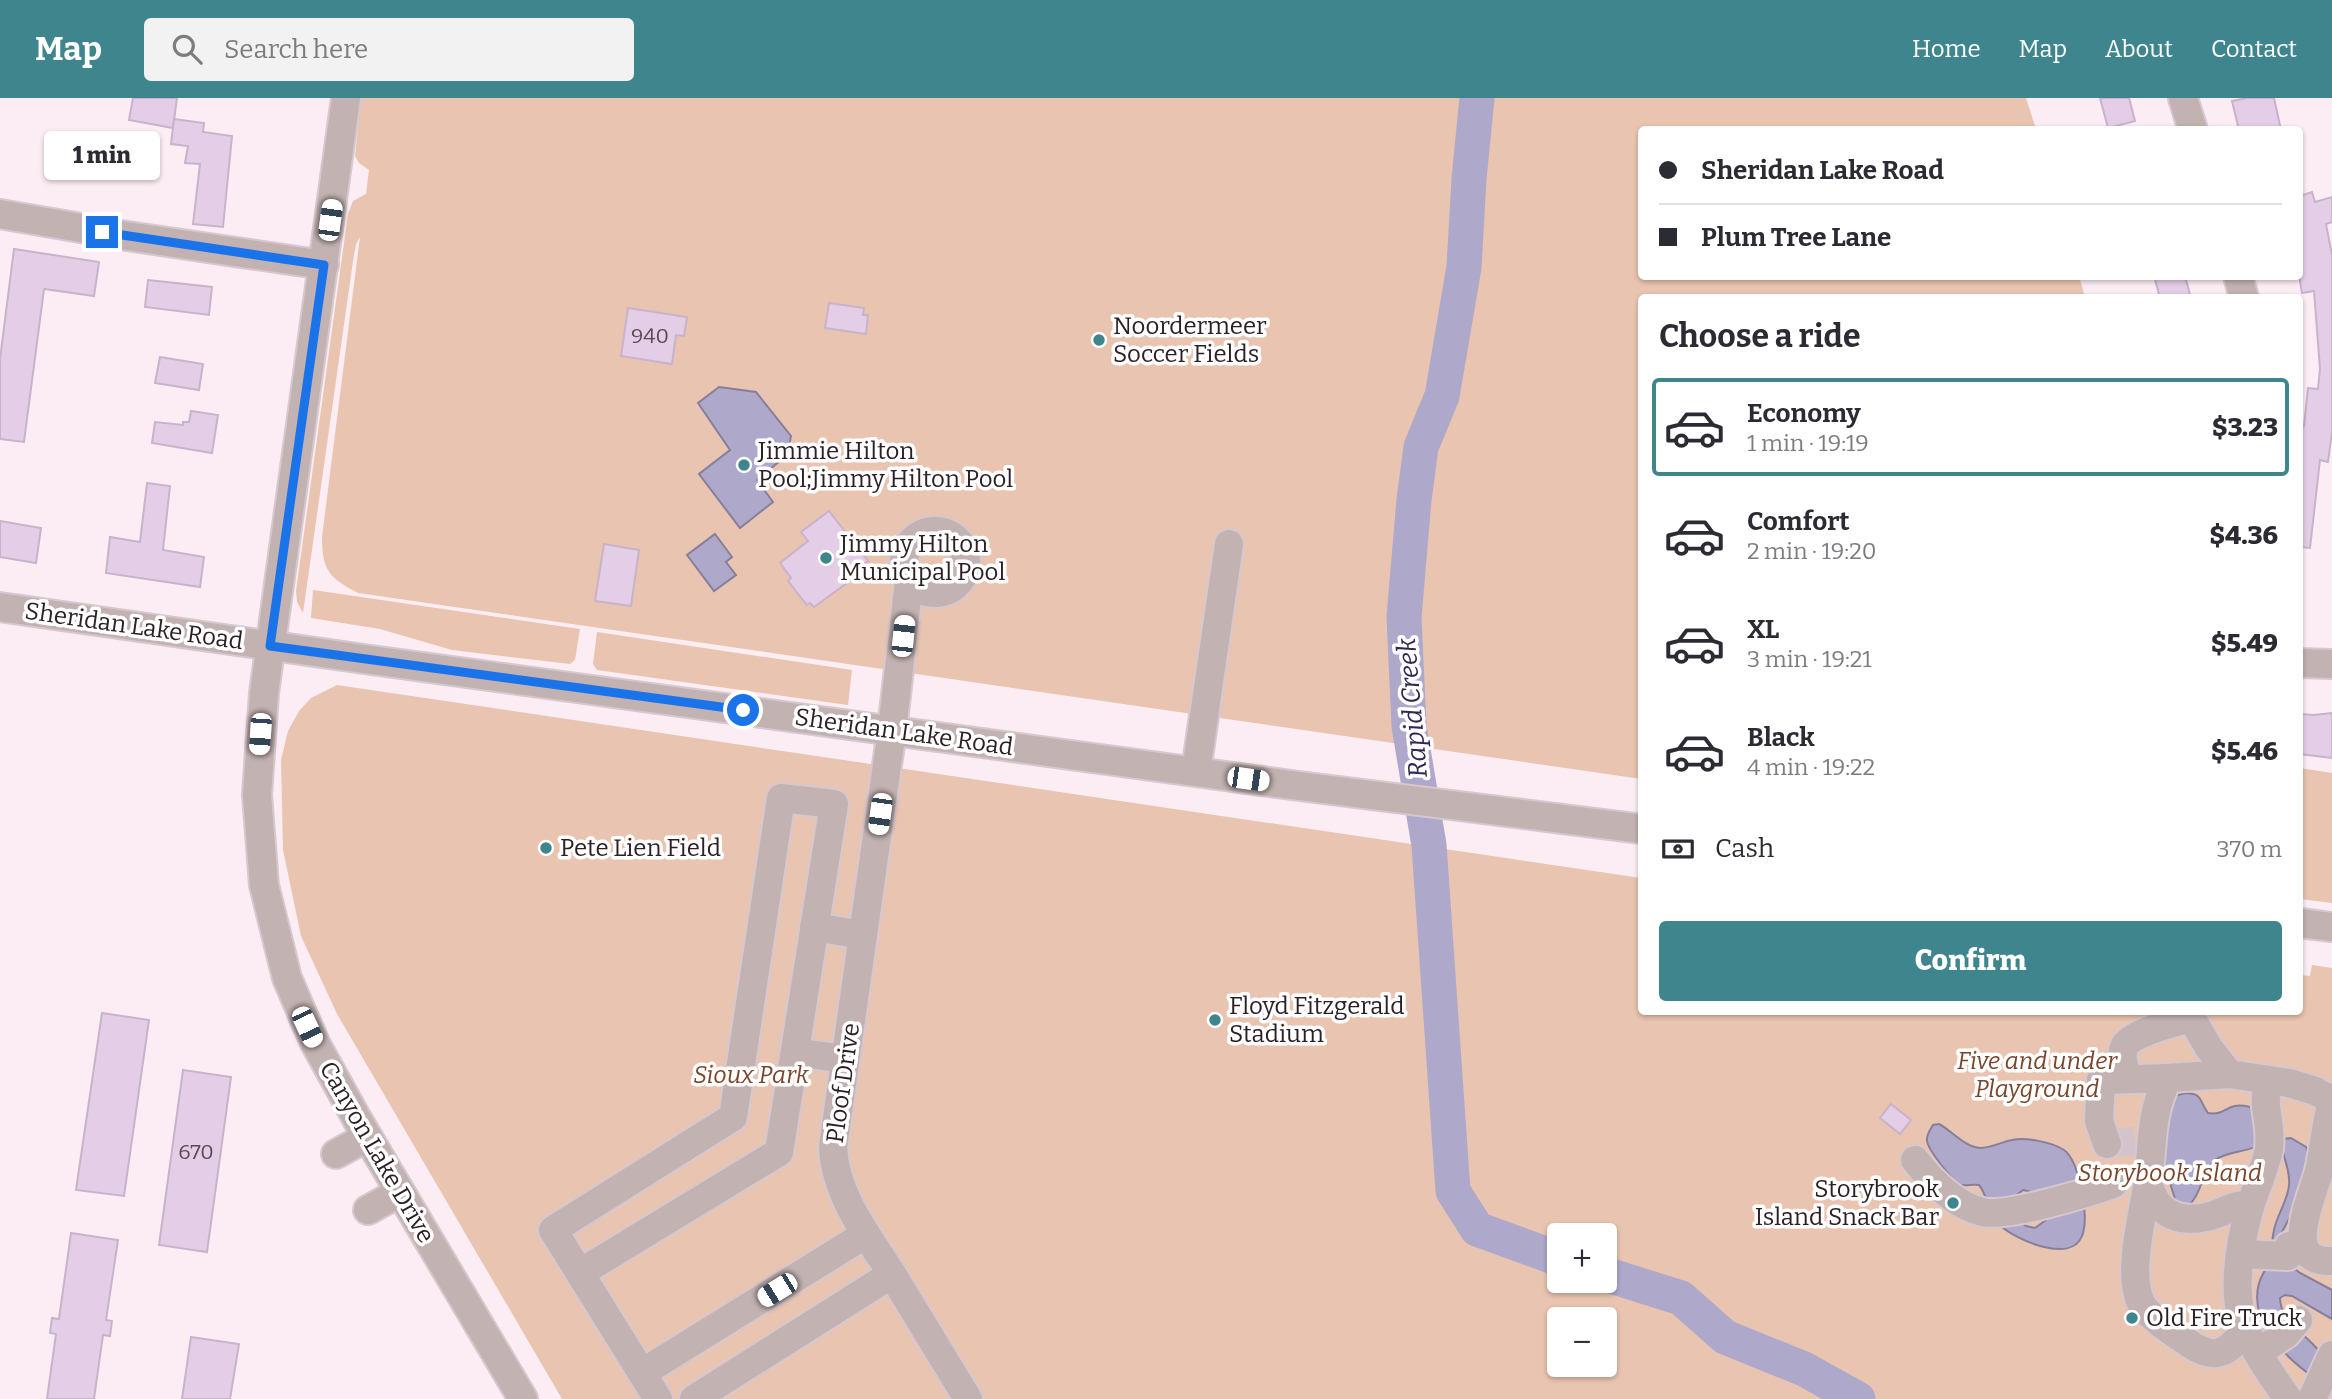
<!DOCTYPE html>
<html lang="en">
<head>
<meta charset="utf-8">
<style>
  :root { --surface:#fff; --page:#f2f2f3; --text:#2b2b33; --muted:#7c7c81; --line:#e1e1e2; --accent:#3e858e }
  body { margin:0; font-family:Bitter,serif; background:var(--page); color:var(--text); height:100vh; display:flex; flex-direction:column; font-size:26px; white-space:nowrap }
  * { box-sizing:border-box; margin:0 }
  p { font-size:23px; color:var(--muted) }
  .icon { flex:none; width:38px; height:38px; fill:none; stroke:currentColor; stroke-width:2; stroke-linecap:round; stroke-linejoin:round }
  .map { position:relative; flex:1; overflow:hidden }
  .details { position:absolute; left:1638px; top:196px; width:665px; height:721px; display:flex; flex-direction:column; background:var(--surface); border-radius:7px; box-shadow:0 2px 5px #0004 }
  .details>* { flex:none }
  .banner { position:absolute; left:1638px; top:28px; width:665px; height:154px; border-radius:7px; box-shadow:0 2px 5px #0004; display:grid; align-content:center; height:154px; padding:0 21px; background:var(--surface) }
  .tools { position:absolute; left:1547px; top:1125px; display:grid; gap:14px }
  .tools a { display:grid; place-items:center; width:70px; height:70px; border-radius:7px; background:var(--surface); box-shadow:0 2px 5px #0004; font-size:35px }
  .end { position:absolute; width:32px; height:32px; margin:-16px; border:9px solid #1a73e8; background:#fff; box-shadow:0 0 0 4px #fff }
  .from { border-radius:50% }
  .bubble { position:absolute; height:49px; border-radius:7px; background:var(--surface); box-shadow:0 2px 5px #0004; font-size:23px; font-weight:800; line-height:49px; text-align:center }
  .car { position:absolute; width:21px; height:42px; margin:-21px -10px; border-radius:9px; box-shadow:0 0 5px 2px #0007; background:linear-gradient(#fff 24%,#345 0 40%,#fff 0 76%,#345 0 86%,#fff 0) }
  .banner b { display:flex; align-items:center; gap:24px; height:66px; font-size:26px }
  .banner b+b { border-top:2px solid var(--line) }
  .banner i { width:18px; height:18px; background:var(--text) }
  ul { padding:0; list-style:none }
  li { display:flex; align-items:center; gap:21px; height:98px; margin:0 14px 10px; padding:0 7px; border:4px solid transparent; border-radius:7px }
  li div { flex:1 }
  li b { display:block; font-size:26px }
  li em { font-style:normal; font-weight:800 }
  li.active { border-color:var(--accent) }
  li>.icon { width:63px; height:63px; stroke-width:1.5 }
  h2 { padding:0 21px; font-size:32px; line-height:84px }
  .pay { display:flex; align-items:center; gap:18px; height:77px; padding:0 21px; font-size:26px }
  .pay p { margin-inline-start:auto }
  .cta { display:flex; gap:14px; margin-top:auto; padding:14px 21px }
  .cta a { flex:1; height:80px; border-radius:7px; background:var(--accent); color:#fff; font-size:28px; font-weight:800; line-height:80px; text-align:center }
  header { display:flex; align-items:center; gap:42px; box-sizing:border-box; height:98px; padding:0 35px; background:var(--accent); color:#fff }
  header strong { font-size:33px }
  nav { display:flex; gap:38px; margin-inline-start:auto; font-size:24px }
  .search { width:490px; height:63px; background:var(--page); display:flex; align-items:center; gap:18px; box-sizing:border-box; padding:0 24px; border-radius:7px; color:var(--muted); font-size:26px }
  .map>svg:first-child { display:block }
  .green { fill:#e9c4b1; fill-rule:evenodd }
  .water { fill:#aea8cb; stroke:#877f9a; stroke-width:2; fill-rule:evenodd }
  .lines { fill:none; stroke-linecap:round; stroke-linejoin:round }
  .river { stroke:#aea8cb; stroke-width:35 }
  .building { fill:#e4cee7; stroke:#c8b3cb; stroke-width:2 }
  .minor-tunnel { stroke:#d2c4ca; stroke-width:28; stroke-dasharray:28 14; stroke-linecap:butt }
  .minor-casing { stroke:#d6c8ce; stroke-width:32 }
  .minor { stroke:#c2b2b1; stroke-width:28 }
  .route { stroke:#1a73e8; stroke-width:9 }
  .poi-dot { fill:#3e858e; stroke:#fff; stroke-width:2.5 }
  .labels { text-anchor:middle; stroke-width:7; stroke-linejoin:round; paint-order:stroke }
  .number-label { font-size:21px; fill:#5a4c56 }
  .poi-label { font-size:24px; fill:#2c2026; stroke:#fff; text-anchor:start }
  .street-label { font-size:24px; fill:#2c2026; stroke:#fff }
  .park-label { font-size:24px; font-style:italic; fill:#79462b; stroke:#fff }
  .water-label { font-size:26px; font-style:italic; fill:#312654; stroke:#fff }
</style>
</head>
<body>
<header>
<strong>Map</strong>
<div class="search"><svg class="icon" aria-label="search" viewBox="0 0 24 24"><circle cx="10" cy="10" r="6"/><path d="M15 15l6 6"/></svg>Search here</div>
<nav><a>Home</a><a>Map</a><a>About</a><a>Contact</a></nav>
</header>
<div class="map">
<svg width="2332" height="1301" viewBox="0 0 2332 1301">
  <rect width="100%" height="100%" fill="#fbedf3"/>
  <!-- green -->
  <g class="green">
    <path d="M361,0H2026L2036,31L1642,32V178H2079L2085,199L1642,200L1641,681L358,495C329,480 322,472 322,439L360,139L356,146L353,163L303,515L297,504L296,493L348,116L353,103L366,96L369,72L359,65L355,58Z"/>
    <polygon points="313,492 580,531 575,562 570,566 452,552 380,531 311,520"/>
    <polygon points="597,534 852,572 848,607 597,572 593,566"/>
    <path d="M337,587L1641,780L1642,914H2300V877L2310,878L2312,867L2332,870V1301H562L337,916L301,838L283,752L281,662L288,633L299,613L311,600ZM1559,1138H1605V1183H1559ZM1559,1222H1605V1267H1559Z"/>
    <polygon points="2300,670 2332,675 2332,805 2300,801"/>
  </g>
  <!-- water -->
  <g class="water">
    <polygon points="719,289 756,294 791,338 787,357 757,382 773,404 740,430 699,376 730,352 698,305"/>
    <polygon points="715,436 732,459 726,464 736,477 714,493 687,457"/>
    <path d="M2185,995C2203,995 2199,1003 2208,1015C2228,1018 2225,1003 2250,1009L2257,1017L2259,1047C2246,1055 2229,1052 2215,1062C2201,1073 2203,1094 2190,1106H2181L2175,1101L2166,1072L2161,1033L2172,999Z"/>
    <path d="M1939,1026C1952,1033 1965,1049 1980,1050C1992,1050 2001,1044 2012,1042C2025,1039 2052,1044 2064,1052C2080,1063 2090,1120 2082,1138C2071,1166 2016,1142 2001,1128C1987,1117 1989,1099 1979,1087C1973,1086 1967,1088 1962,1087C1953,1085 1928,1051 1927,1043C1926,1037 1930,1032 1933,1027ZM2023,1092L2041,1096L2047,1115L2046,1122L2035,1130L2026,1128L2020,1124L2016,1106L2018,1096Z"/>
    <path d="M2291,1040L2306,1049L2310,1059L2302,1097L2282,1134L2286,1164L2300,1175L2332,1192V1221L2292,1198L2285,1197L2280,1200C2280,1223 2306,1236 2319,1253L2316,1281C2286,1260 2248,1225 2259,1185C2262,1176 2268,1168 2270,1160C2272,1149 2272,1138 2275,1128C2279,1114 2288,1101 2289,1087C2291,1069 2280,1058 2283,1041Z"/>
  </g>
  <g class="lines">
    <!-- river -->
    <g class="river">
      <polyline points="1477,0 1469,81 1464,169 1442,298 1421,349 1414,402 1404,519 1409,628 1429,747 1453,1093 1477,1131 1559,1161"/>
      <polyline points="1605,1176 1681,1200 1725,1239 1804,1271 1858,1301"/>
    </g>
  </g>
  <!-- building -->
  <g class="building">
    <polygon points="133,0 177,0 173,30 129,22"/>
    <polygon points="2100,0 2129,0 2135,23 2108,30"/>
    <polygon points="2247,0 2274,0 2281,32 2239,32 2232,3"/>
    <polygon points="174,21 204,25 203,34 232,38 223,129 193,126 200,66 185,65 188,48 171,46"/>
    <polygon points="2312,94 2315,104 2332,99 2332,124 2326,126 2332,157 2332,334 2328,364 2320,362 2310,450 2300,449 2300,328 2304,328 2308,290 2318,291 2320,271 2314,193 2302,195 2300,184 2300,98"/>
    <polygon points="14,151 99,164 94,198 44,191 24,344 0,341 0,261"/>
    <polygon points="2154,178 2185,178 2191,200 2160,200"/>
    <polygon points="148,182 212,189 209,217 145,209"/>
    <polygon points="829,205 864,210 863,217 868,217 866,236 825,230"/>
    <polygon points="628,210 687,219 684,238 676,237 672,266 621,258"/>
    <polygon points="160,259 203,266 199,292 155,285"/>
    <polygon points="191,313 218,317 212,355 152,345 155,324 183,327 183,324 189,324"/>
    <polygon points="147,385 170,388 163,452 204,459 200,489 106,475 110,439 140,444"/>
    <polygon points="829,413 868,463 858,471 861,475 814,509 810,505 807,507 788,483 791,480 780,465 808,443 801,434"/>
    <polygon points="0,423 41,430 36,465 0,459"/>
    <polygon points="604,446 639,452 631,508 595,503"/>
    <polygon points="2332,615 2332,660 2300,656 2300,616 2314,617"/>
    <polygon points="102,915 149,922 124,1098 76,1092"/>
    <polygon points="183,972 231,979 207,1154 159,1147"/>
    <polygon points="1891,1006 1911,1022 1900,1036 1880,1020"/>
    <polygon points="71,1135 118,1142 106,1222 112,1223 110,1238 103,1237 94,1301 47,1301 56,1236 50,1235 52,1220 59,1221"/>
    <polygon points="191,1239 239,1246 230,1301 182,1301"/>
  </g>
  <g class="lines">
    <!-- minor-tunnel -->
    <polyline class="minor-tunnel" points="2107,1046 2150,1041"/>
    <defs>
      <g id="minor">
        <polyline points="346,0 264,595 257,697 264,787 287,880 315,945 357,1021 523,1301"/>
        <polyline points="2183,0 2193,32"/>
        <polyline points="0,116 127,138 324,167"/>
        <polyline points="2238,178 2244,200"/>
        <circle cx="935" cy="464" r="31"/>
        <polyline points="0,509 371,562 1299,688 1642,731"/>
        <polyline points="2300,565 2332,566"/>
        <polyline points="1196,673 1229,446"/>
        <polyline points="2300,825 2332,829"/>
        <polyline points="814,829 863,837"/>
        <polyline points="795,954 845,961"/>
        <polyline points="2168,980 2229,976 2289,985 2315,993 2332,1002"/>
        <path d="M2128,981C2125,971 2120,959 2124,949C2128,936 2175,924 2188,921L2195,926L2209,950L2229,976"/>
        <path d="M2268,982C2267,991 2265,1000 2266,1009C2268,1023 2271,1036 2269,1051C2265,1072 2255,1091 2249,1112C2240,1145 2233,1184 2241,1218C2247,1243 2273,1280 2288,1301"/>
        <path d="M2332,1004C2326,1025 2324,1047 2320,1069C2314,1097 2278,1165 2332,1163"/>
        <path d="M2107,1046L2099,1023L2101,982L2168,980C2148,1020 2154,1048 2147,1089C2142,1120 2127,1176 2141,1205C2148,1219 2177,1237 2190,1246C2218,1265 2229,1252 2247,1231"/>
        <polyline points="336,1056 367,1039"/>
        <path d="M1915,1062C1932,1084 1955,1107 1982,1114C2006,1120 2087,1095 2113,1086"/>
        <path d="M2148,1086C2151,1092 2153,1100 2158,1106C2173,1125 2199,1123 2219,1115C2231,1110 2237,1106 2250,1108"/>
        <polyline points="368,1112 400,1094"/>
        <polyline points="2241,1156 2288,1158 2289,1148"/>
        <polyline points="580,1175 779,1054 834,706 781,700 733,1019 553,1132 658,1301"/>
        <polyline points="892,1176 968,1301"/>
        <polyline points="2259,1254 2286,1236 2298,1222"/>
        <polyline points="642,1275 866,1136"/>
        <path d="M694,1301L892,1176C867,1137 835,1097 833,1049L892,632L909,483"/>
        <polyline points="2312,1301 2332,1257"/>
      </g>
    </defs>
    <!-- minor casing -->
    <use href="#minor" class="minor-casing"/>
    <!-- minor -->
    <use href="#minor" class="minor"/>
  </g>
  <g class="lines">
    <!-- route -->
    <polyline class="route" points="102,134 324,167 270,548 743,612"/>
  </g>
  <!-- markers -->
  <g class="poi-dot">
    <circle cx="1099" cy="242" r="7"/>
    <circle cx="744" cy="367" r="7"/>
    <circle cx="826" cy="460" r="7"/>
    <circle cx="546" cy="750" r="7"/>
    <circle cx="1215" cy="922" r="7"/>
    <circle cx="1953" cy="1105" r="7"/>
    <circle cx="2132" cy="1220" r="7"/>
  </g>
  <g class="labels">
    <!-- number labels -->
    <g class="number-label">
      <text x="650" y="245">940</text>
      <text x="196" y="1061">670</text>
    </g>
    <!-- poi labels -->
    <g class="poi-label">
      <text x="1113" y="236">Noordermeer<tspan x="1113" dy="28">Soccer Fields</tspan></text>
      <text x="758" y="361">Jimmie Hilton<tspan x="758" dy="28">Pool;Jimmy Hilton Pool</tspan></text>
      <text x="840" y="454">Jimmy Hilton<tspan x="840" dy="28">Municipal Pool</tspan></text>
      <text x="560" y="758">Pete Lien Field</text>
      <text x="1229" y="916">Floyd Fitzgerald<tspan x="1229" dy="28">Stadium</tspan></text>
      <text x="1939" y="1099" text-anchor="end">Storybrook<tspan x="1939" dy="28">Island Snack Bar</tspan></text>
      <text x="2146" y="1228">Old Fire Truck</text>
    </g>
    <!-- street labels -->
    <g class="street-label">
      <text transform="translate(134 528) rotate(8)" y="8">Sheridan Lake Road</text>
      <text transform="translate(904 634) rotate(8)" y="8">Sheridan Lake Road</text>
      <text transform="translate(843 985) rotate(-82)" y="8">Ploof Drive</text>
      <text transform="translate(377 1054) rotate(60)" y="8">Canyon Lake Drive</text>
    </g>
    <!-- park labels -->
    <g class="park-label">
      <text x="2037" y="971">Five and under<tspan x="2037" dy="28">Playground</tspan></text>
      <text x="751" y="985">Sioux Park</text>
      <text x="2170" y="1083">Storybook Island</text>
    </g>
    <!-- water labels -->
    <g class="water-label">
      <text transform="translate(1412 610) rotate(-95)" y="9">Rapid Creek</text>
    </g>
  </g>
</svg>
<div class="tools">
<a>+</a>
<a>−</a>
</div>
<i class="end from" style="left:743px;top:612px"></i>
<i class="end" style="left:102px;top:134px"></i>
<div class="bubble" style="left:44px;top:33px;width:116px">1 min</div>
<i class="car" style="left:330px;top:122px;rotate:8deg"></i>
<i class="car" style="left:903px;top:538px;rotate:6deg"></i>
<i class="car" style="left:260px;top:636px;rotate:184deg"></i>
<i class="car" style="left:1248px;top:681px;rotate:98deg"></i>
<i class="car" style="left:880px;top:716px;rotate:188deg"></i>
<i class="car" style="left:307px;top:929px;rotate:155deg"></i>
<i class="car" style="left:777px;top:1192px;rotate:238deg"></i>
<div class="banner">
<b><i class="from"></i>Sheridan Lake Road</b>
<b><i></i>Plum Tree Lane</b>
</div>
<section class="details">
<h2>Choose a ride</h2>
<ul>
<li class="active"><svg class="icon" aria-label="car" viewBox="0 0 24 24"><path d="M5 17H2v-5l4-1 3-4h7l3 4 3 1v5h-3M9 17h6M6 11h13"/><circle cx="7" cy="17" r="2"/><circle cx="17" cy="17" r="2"/></svg><div><b>Economy</b><p>1 min · 19:19</p></div><em>$3.23</em></li>
<li><svg class="icon" aria-label="car" viewBox="0 0 24 24"><path d="M5 17H2v-5l4-1 3-4h7l3 4 3 1v5h-3M9 17h6M6 11h13"/><circle cx="7" cy="17" r="2"/><circle cx="17" cy="17" r="2"/></svg><div><b>Comfort</b><p>2 min · 19:20</p></div><em>$4.36</em></li>
<li><svg class="icon" aria-label="car" viewBox="0 0 24 24"><path d="M5 17H2v-5l4-1 3-4h7l3 4 3 1v5h-3M9 17h6M6 11h13"/><circle cx="7" cy="17" r="2"/><circle cx="17" cy="17" r="2"/></svg><div><b>XL</b><p>3 min · 19:21</p></div><em>$5.49</em></li>
<li><svg class="icon" aria-label="car" viewBox="0 0 24 24"><path d="M5 17H2v-5l4-1 3-4h7l3 4 3 1v5h-3M9 17h6M6 11h13"/><circle cx="7" cy="17" r="2"/><circle cx="17" cy="17" r="2"/></svg><div><b>Black</b><p>4 min · 19:22</p></div><em>$5.46</em></li>
</ul>
<div class="pay"><svg class="icon" aria-label="cash" viewBox="0 0 24 24"><path d="M3 7h18v10H3z"/><circle cx="12" cy="12" r="2"/></svg>Cash<p>370 m</p></div>
<div class="cta"><a>Confirm</a></div>
</section>
</div>
</body>
</html>
